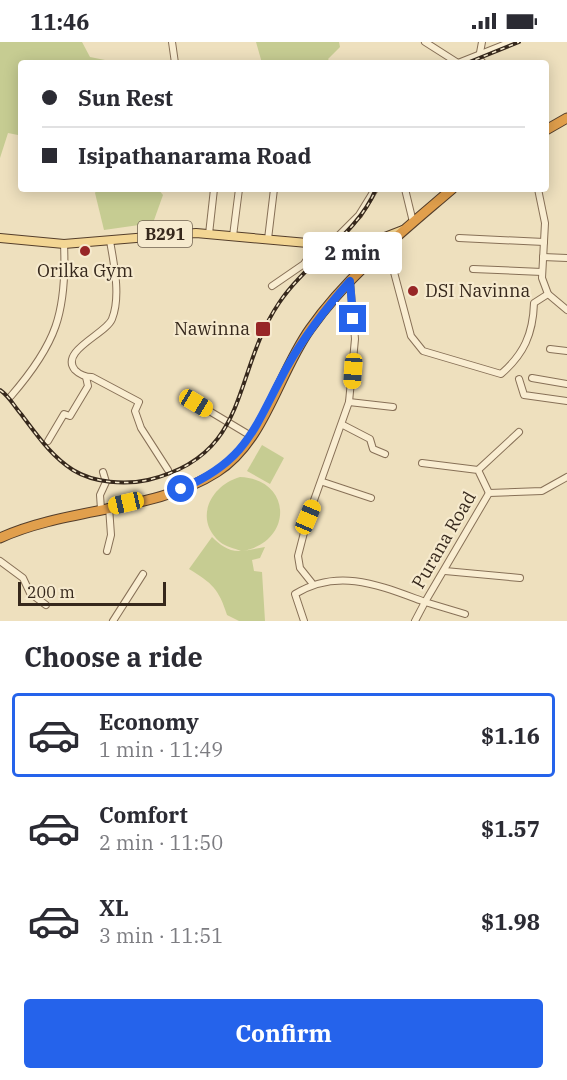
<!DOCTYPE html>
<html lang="en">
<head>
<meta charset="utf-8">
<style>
  :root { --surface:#fff; --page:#f2f2f3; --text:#2b2b33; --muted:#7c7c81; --line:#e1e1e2; --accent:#2563eb }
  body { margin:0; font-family:"IBM Plex Serif",serif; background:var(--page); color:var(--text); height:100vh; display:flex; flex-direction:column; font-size:22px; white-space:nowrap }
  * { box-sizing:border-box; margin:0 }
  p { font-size:20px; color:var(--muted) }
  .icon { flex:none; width:33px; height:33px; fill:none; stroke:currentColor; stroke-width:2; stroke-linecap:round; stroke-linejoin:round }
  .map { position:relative; height:579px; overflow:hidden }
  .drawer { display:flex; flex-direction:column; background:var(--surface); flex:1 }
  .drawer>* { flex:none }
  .top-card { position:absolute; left:18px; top:18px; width:531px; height:132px; border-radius:6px; box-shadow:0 3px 15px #0003; display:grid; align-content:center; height:132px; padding:0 24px; background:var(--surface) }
  .scale { position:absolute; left:18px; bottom:15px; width:148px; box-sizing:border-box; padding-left:6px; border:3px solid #36281c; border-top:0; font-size:16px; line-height:21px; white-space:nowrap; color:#36281c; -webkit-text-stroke:4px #f6eace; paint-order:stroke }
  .end { position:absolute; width:27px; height:27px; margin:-14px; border:8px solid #2563eb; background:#fff; box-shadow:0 0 0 3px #fff }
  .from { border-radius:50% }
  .bubble { position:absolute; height:42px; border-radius:6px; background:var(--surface); box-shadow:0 3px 15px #0003; font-size:20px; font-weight:700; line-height:42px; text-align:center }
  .car { position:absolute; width:18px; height:36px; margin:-18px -9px; border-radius:8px; box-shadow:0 0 4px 2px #0007; background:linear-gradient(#f5c518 24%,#345 0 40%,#f5c518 0 76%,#345 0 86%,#f5c518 0) }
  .top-card b { display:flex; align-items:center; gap:21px; height:57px; font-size:22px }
  .top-card b+b { border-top:2px solid var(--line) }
  .top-card i { width:15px; height:15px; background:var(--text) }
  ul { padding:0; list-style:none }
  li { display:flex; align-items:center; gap:18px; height:84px; margin:0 12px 9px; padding:0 12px; border:3px solid transparent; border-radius:6px }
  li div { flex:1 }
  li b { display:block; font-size:22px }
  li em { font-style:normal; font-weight:700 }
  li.on { border-color:var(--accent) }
  li>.icon { width:54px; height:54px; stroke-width:1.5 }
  h2 { padding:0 24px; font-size:27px; line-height:72px }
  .cta { display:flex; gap:12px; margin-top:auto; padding:12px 24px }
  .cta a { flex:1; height:69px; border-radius:6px; background:var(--accent); color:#fff; font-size:24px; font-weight:700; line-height:69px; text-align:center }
  .status { display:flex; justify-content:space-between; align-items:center; height:42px; padding:0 30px; background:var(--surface); direction:ltr }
  .status svg { height:16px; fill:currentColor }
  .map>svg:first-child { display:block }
  .green { fill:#c6cc92 }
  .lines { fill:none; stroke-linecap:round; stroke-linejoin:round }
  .minor-casing { stroke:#877057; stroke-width:8 }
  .major-casing { stroke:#543e2b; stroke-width:10 }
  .highway-casing { stroke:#543e2b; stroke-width:11 }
  .minor { stroke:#f9edd1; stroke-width:6 }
  .major { stroke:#f3d694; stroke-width:8 }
  .highway { stroke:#e19f4c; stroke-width:9 }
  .rail-casing { stroke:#36281c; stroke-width:4 }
  .rail { stroke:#f6eace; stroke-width:1.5; stroke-dasharray:4.5; stroke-linecap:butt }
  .route { stroke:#2563eb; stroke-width:8 }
  .poi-dot { fill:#972626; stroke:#f6eace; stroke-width:2 }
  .labels { text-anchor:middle; stroke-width:4.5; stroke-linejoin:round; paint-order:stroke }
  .shield { fill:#f6eace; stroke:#706251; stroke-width:1.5 }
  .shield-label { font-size:16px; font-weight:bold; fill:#36281c }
  .poi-label { font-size:18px; fill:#36281c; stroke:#f6eace }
  .street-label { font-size:18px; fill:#36281c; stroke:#f6eace }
</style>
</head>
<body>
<div class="status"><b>11:46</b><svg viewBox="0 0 49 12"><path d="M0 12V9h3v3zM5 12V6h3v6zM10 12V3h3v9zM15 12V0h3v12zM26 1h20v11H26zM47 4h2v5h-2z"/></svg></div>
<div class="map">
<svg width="567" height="579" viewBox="0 0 567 579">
  <rect width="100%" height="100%" fill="#eee0be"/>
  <!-- green -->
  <g class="green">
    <polygon points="0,0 82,0 90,15 105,18 106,21 21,21 21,99 18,93 8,91 0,116"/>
    <polygon points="256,0 339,0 340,5 328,17 331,21 262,21"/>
    <polygon points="97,147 158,147 163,153 153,181 104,188 95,151"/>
    <polygon points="262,403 284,416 270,442 247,429"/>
    <path d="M240,435C292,437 294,499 243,509L265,505L260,516L252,518L254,529L262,530L265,579H239L227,573C219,547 212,541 189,527L212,495C220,503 229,510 241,509C234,506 226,505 220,500C193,477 211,443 240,435Z"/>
  </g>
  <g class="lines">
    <defs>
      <g id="minor">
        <polyline points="172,0 175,21"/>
        <polyline points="425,0 458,21"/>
        <polyline points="482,0 479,16 483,21"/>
        <polyline points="458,21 511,0"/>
        <polyline points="405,147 413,180"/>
        <polyline points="538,147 545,181 542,236 548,252 567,268"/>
        <polyline points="209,192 214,147"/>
        <polyline points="233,194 239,147"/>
        <polyline points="459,196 544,200"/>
        <polyline points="268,197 274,147"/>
        <path d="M110,199C114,222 121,255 112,277C106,292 59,309 75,328C80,333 85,335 92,335L139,360L135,369L141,386L168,428"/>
        <polyline points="329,203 359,173 375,147"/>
        <path d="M387,204L411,294L423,309L501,332C524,312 533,292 534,261L548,252"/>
        <polyline points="543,215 567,216"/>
        <polyline points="473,227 542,230"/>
        <polyline points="272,244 304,222 317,202"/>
        <polyline points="550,307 567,309"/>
        <polyline points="532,336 567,342"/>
        <polyline points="519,337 524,353 567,359"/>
        <path d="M11,354C56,302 67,271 64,202"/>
        <polyline points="349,360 393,365"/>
        <polyline points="196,361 251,394"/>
        <polyline points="343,383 370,397 373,407 385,412"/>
        <polyline points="48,399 64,372 70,374 88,344 86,335"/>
        <polyline points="422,421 478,428 489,451"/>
        <polyline points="478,428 519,390"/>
        <polyline points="323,440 371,456"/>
        <polyline points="101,467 100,453 106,440 103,430"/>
        <polyline points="107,509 111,493 109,465"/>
        <polyline points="0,519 23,536 30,551 46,563"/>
        <polyline points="445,529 520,536"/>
        <polyline points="312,541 300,526 298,514 308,475 349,360 355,297 350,239"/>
        <polyline points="113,579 143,532"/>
        <path d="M304,579L295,552C339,525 381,544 425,560L489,451L542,449L567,435"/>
        <polyline points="415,579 425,560 465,572"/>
      </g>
      <polyline id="major" points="0,196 64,202 196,191 330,203 385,195 403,188"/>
      <g id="highway">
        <polyline points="546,88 567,76"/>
        <path d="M0,496C67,465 155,470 217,430C265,399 278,332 310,287C348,233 402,190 452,147"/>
      </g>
    </defs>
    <!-- minor casing -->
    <use href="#minor" class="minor-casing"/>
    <!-- major casing -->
    <use href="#major" class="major-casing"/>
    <!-- highway casing -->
    <use href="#highway" class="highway-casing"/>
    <!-- minor -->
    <use href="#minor" class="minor"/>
    <!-- major -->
    <use href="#major" class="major"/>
    <!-- highway -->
    <use href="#highway" class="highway"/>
    <defs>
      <g id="rail">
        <polyline points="467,21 519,0"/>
        <path d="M0,348C9,354 14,364 21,372C37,393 51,414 73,428C94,441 125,443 148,438C252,413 231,332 279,261C306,220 357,193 376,147"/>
      </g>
    </defs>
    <!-- rail casing -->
    <use href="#rail" class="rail-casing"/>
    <!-- rail -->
    <use href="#rail" class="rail"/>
  </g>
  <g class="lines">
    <!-- route -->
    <path class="route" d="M181,447C249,418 254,385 287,325C305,293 326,266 350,239L353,277"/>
  </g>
  <!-- markers -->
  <g class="poi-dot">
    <circle cx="85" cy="209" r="6"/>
    <circle cx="413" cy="249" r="6"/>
    <rect x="255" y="279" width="16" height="16" rx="3"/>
  </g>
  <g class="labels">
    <!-- shield labels -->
    <rect class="shield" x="138" y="179" width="54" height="26" rx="4.5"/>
    <g class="shield-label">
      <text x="165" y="198">B291</text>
    </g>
    <!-- poi labels -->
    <g class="poi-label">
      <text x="85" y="235">Orilka Gym</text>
      <text x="425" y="255" text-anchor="start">DSI Navinna</text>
      <text x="250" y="293" text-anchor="end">Nawinna</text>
    </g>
    <!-- street labels -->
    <g class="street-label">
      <text transform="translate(444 498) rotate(-60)" y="6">Purana Road</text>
    </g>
  </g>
</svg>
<div class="scale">200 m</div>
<i class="end from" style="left:181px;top:447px"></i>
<i class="end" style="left:353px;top:277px"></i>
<div class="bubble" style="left:303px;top:190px;width:99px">2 min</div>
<i class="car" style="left:353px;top:329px;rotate:184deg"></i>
<i class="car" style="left:196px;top:361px;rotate:121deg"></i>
<i class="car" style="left:126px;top:461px;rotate:257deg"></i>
<i class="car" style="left:308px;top:475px;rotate:23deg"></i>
<div class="top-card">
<b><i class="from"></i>Sun Rest</b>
<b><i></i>Isipathanarama Road</b>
</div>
</div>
<section class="drawer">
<h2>Choose a ride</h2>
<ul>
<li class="on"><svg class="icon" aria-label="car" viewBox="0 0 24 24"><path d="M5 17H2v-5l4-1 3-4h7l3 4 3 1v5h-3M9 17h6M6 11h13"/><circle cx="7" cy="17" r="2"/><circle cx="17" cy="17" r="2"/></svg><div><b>Economy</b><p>1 min · 11:49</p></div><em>$1.16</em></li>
<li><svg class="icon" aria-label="car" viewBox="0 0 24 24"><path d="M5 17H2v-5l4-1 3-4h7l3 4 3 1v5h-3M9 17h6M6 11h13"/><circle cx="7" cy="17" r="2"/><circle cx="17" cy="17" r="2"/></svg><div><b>Comfort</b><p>2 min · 11:50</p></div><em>$1.57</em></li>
<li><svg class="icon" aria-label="car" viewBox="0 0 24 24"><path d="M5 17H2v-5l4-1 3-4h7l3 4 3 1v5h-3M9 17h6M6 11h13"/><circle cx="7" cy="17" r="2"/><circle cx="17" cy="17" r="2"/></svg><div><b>XL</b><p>3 min · 11:51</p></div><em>$1.98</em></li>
</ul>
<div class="cta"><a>Confirm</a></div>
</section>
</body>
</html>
